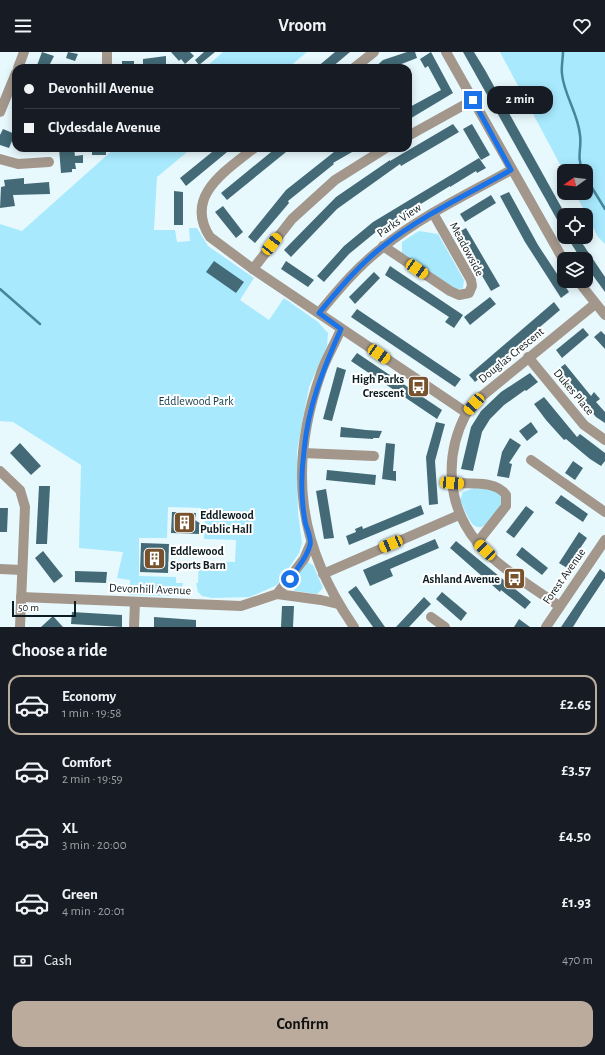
<!DOCTYPE html>
<html lang="en">
<head>
<meta charset="utf-8">
<style>
  :root { --surface:#171b24; --page:#20242c; --text:#f1f3f6; --muted:#9ea1a6; --line:#363941; --accent:#baab9c }
  body { margin:0; font-family:"Alegreya Sans",sans-serif; background:var(--page); color:var(--text); height:100vh; display:flex; flex-direction:column; font-size:15px; white-space:nowrap }
  * { box-sizing:border-box; margin:0 }
  p { font-size:13px; color:var(--muted) }
  .icon { flex:none; width:22px; height:22px; fill:none; stroke:currentColor; stroke-width:2; stroke-linecap:round; stroke-linejoin:round }
  .map { position:relative; height:575px; overflow:hidden }
  .details { display:flex; flex-direction:column; background:var(--surface); flex:1 }
  .details>* { flex:none }
  .top-card { position:absolute; left:12px; top:12px; width:400px; height:88px; border-radius:12px; box-shadow:0 2px 10px #0003; display:grid; align-content:center; height:88px; padding:0 12px; background:var(--surface) }
  .needle { width:26px; rotate:255deg }
  .tools { position:absolute; left:557px; top:112px; display:grid; gap:8px }
  .tools a { display:grid; place-items:center; width:36px; height:36px; border-radius:8px; background:var(--surface); box-shadow:0 2px 10px #0003; font-size:20px }
  .scale { position:absolute; left:12px; bottom:10px; width:64px; box-sizing:border-box; padding-left:4px; border:2px solid #0d1d22; border-top:0; font-size:11px; line-height:14px; white-space:nowrap; color:#0d1d22; -webkit-text-stroke:3px #fff; paint-order:stroke }
  .end { position:absolute; width:18px; height:18px; margin:-9px; border:5px solid #1a73e8; background:#fff; box-shadow:0 0 0 2px #fff }
  .from { border-radius:50% }
  .bubble { position:absolute; height:28px; border-radius:12px; background:var(--surface); box-shadow:0 2px 10px #0003; font-size:13px; font-weight:700; line-height:28px; text-align:center }
  .car { position:absolute; width:12px; height:24px; margin:-12px -6px; border-radius:5px; box-shadow:0 0 3px 1px #0007; background:linear-gradient(#f5c518 24%,#345 0 40%,#f5c518 0 76%,#345 0 86%,#f5c518 0) }
  .top-card b { display:flex; align-items:center; gap:14px; height:38px; font-size:15px }
  .top-card b+b { border-top:1px solid var(--line) }
  .top-card i { width:10px; height:10px; background:var(--text) }
  ul { padding:0; list-style:none }
  li { display:flex; align-items:center; gap:12px; height:60px; margin:0 8px 6px; padding:0 4px; border:2px solid transparent; border-radius:12px }
  li div { flex:1 }
  li b { display:block; font-size:15px }
  li em { font-style:normal; font-weight:700 }
  li.current { border-color:var(--accent) }
  li>.icon { width:36px; height:36px; stroke-width:1.5 }
  h2 { padding:0 12px; font-size:18px; line-height:48px }
  .pay { display:flex; align-items:center; gap:10px; height:44px; padding:0 12px; font-size:15px }
  .pay p { margin-inline-start:auto }
  .primary-button { display:flex; gap:8px; margin-top:auto; padding:8px 12px }
  .primary-button a { flex:1; height:46px; border-radius:12px; background:var(--accent); color:#111; font-size:16px; font-weight:700; line-height:46px; text-align:center }
  header { display:flex; justify-content:space-between; align-items:center; height:52px; padding:0 12px; background:var(--surface); font-size:18px; font-weight:700 }
  .map>svg:first-child { display:block }
  .green { fill:#a8e9fe }
  .lines { fill:none; stroke-linecap:round; stroke-linejoin:round }
  .stream { stroke:#44879a; stroke-width:2.5 }
  .building { fill:#436a76 }
  .street { stroke:#a3978c; stroke-width:10 }
  .route { stroke:#1a73e8; stroke-width:5 }
  .labels { text-anchor:middle; stroke-width:4; stroke-linejoin:round; paint-order:stroke }
  .street-label { font-size:12px; fill:#0d1d22; stroke:#fff }
  .poi-label { font-size:12px; font-weight:bold; fill:#0d1d22; stroke:#fff; text-anchor:end }
  .park-label { font-size:12px; fill:#123c47; stroke:#fff }
</style>
</head>
<body>
<header><svg class="icon" aria-label="menu" viewBox="0 0 24 24"><path d="M4 6h16M4 12h16M4 18h16"/></svg>Vroom<svg class="icon" aria-label="heart" viewBox="0 0 24 24"><path d="M12 20l-8-8c-3-5 5-10 8-4 3-6 11-1 8 4z"/></svg></header>
<div class="map">
<svg width="605" height="575" viewBox="0 0 605 575">
  <rect width="100%" height="100%" fill="#e8f9fe"/>
  <!-- green -->
  <g class="green">
    <polygon points="223,0 307,0 288,16 205,16"/>
    <polygon points="500,0 605,0 605,192 598,185 575,141 586,141 586,119 564,120"/>
    <polygon points="115,96 192,96 157,125 154,178 175,178 177,190 190,189 189,176 197,176 208,194 254,226 240,248 269,268 284,246 318,270 328,281 327,294 309,335 297,399 298,461 302,491 299,501 277,533 250,545 212,546 202,544 198,540 196,531 198,531 199,509 235,510 236,488 204,487 205,466 201,466 201,456 168,455 167,486 139,486 139,524 176,525 176,531 183,531 181,542 170,544 129,543 130,528 117,526 123,500 79,496 81,413 13,370 0,369 0,172 22,179"/>
    <polygon points="419,179 438,182 464,228 463,236 457,238 402,203 402,190"/>
    <path d="M474,436L496,438L503,448C501,456 496,461 491,467C474,489 467,462 460,448L463,440Z"/>
    <polygon points="307,510 313,513 323,536 317,542 295,539 291,535 292,530"/>
  </g>
  <g class="lines">
    <!-- stream -->
    <g class="stream">
      <path d="M563,0C563,7 561,15 562,22C564,43 578,61 580,83C582,97 576,105 583,119"/>
      <polyline points="586,126 605,157"/>
      <polyline points="0,237 40,272"/>
    </g>
  </g>
  <!-- building -->
  <g class="building">
    <polygon points="42,0 54,4 48,16 36,16"/>
    <polygon points="68,0 78,2 75,9 66,6"/>
    <polygon points="171,0 190,0 194,4 185,12 181,7 179,9"/>
    <polygon points="204,0 215,0 199,13 195,8"/>
    <polygon points="335,0 350,0 331,16 316,16"/>
    <polygon points="407,0 415,0 417,6 391,16 374,16 383,8"/>
    <polygon points="431,0 453,41 408,68 408,56 441,38 428,14 425,16 420,7"/>
    <polygon points="463,0 474,0 485,18 564,160 564,180"/>
    <polygon points="166,4 166,16 143,14 143,7"/>
    <rect x="122" y="9" width="12" height="7"/>
    <polygon points="453,72 459,80 401,114 400,112 337,157 291,205 284,198 336,145 390,108 390,109"/>
    <polygon points="472,72 490,103 481,108 463,77"/>
    <polygon points="3,77 15,82 9,96 0,93 0,83"/>
    <polygon points="59,96 74,96 75,104 83,103 83,111 75,111 76,117 72,117 72,120 61,121"/>
    <rect x="92" y="96" width="14" height="7"/>
    <polygon points="217,96 232,96 186,134 180,126"/>
    <polygon points="276,96 291,96 227,148 221,141"/>
    <polygon points="339,96 359,96 333,111 334,112 288,149 289,151 255,191 248,185 286,138"/>
    <polygon points="479,106 486,116 477,121 476,119 450,135 450,134 377,179 349,202 324,230 317,224 344,194 373,170"/>
    <polygon points="24,126 24,132 49,130 50,142 13,143 15,154 0,156 1,135 5,134 4,128"/>
    <polygon points="174,139 183,140 183,173 174,173"/>
    <polygon points="509,140 538,193 569,240 561,246 525,190 500,144"/>
    <polygon points="491,143 496,151 465,170 460,162"/>
    <polygon points="223,154 243,180 236,186 215,160"/>
    <polygon points="466,176 500,234 491,239 457,181"/>
    <polygon points="567,185 578,185 605,225 605,240 586,214 586,207 581,207"/>
    <polygon points="214,209 244,230 236,241 206,220"/>
    <polygon points="286,209 314,228 308,235 281,217"/>
    <polygon points="390,214 463,263 454,276 445,270 449,265 385,223"/>
    <polygon points="374,220 380,226 355,252 349,245"/>
    <polygon points="490,245 496,252 470,273 464,265"/>
    <polygon points="554,250 560,258 475,330 469,323"/>
    <polygon points="357,257 461,327 455,335 351,265"/>
    <polygon points="583,276 589,283 562,306 556,298"/>
    <polygon points="601,279 605,283 605,297 594,285"/>
    <polygon points="357,301 442,358 437,367 351,309"/>
    <polygon points="565,312 591,344 594,340 600,347 596,350 605,360 605,371 596,365 557,318"/>
    <polygon points="337,315 346,318 332,369 323,367"/>
    <polygon points="530,321 538,330 526,339 525,338 504,353 490,367 482,380 473,419 461,417 471,375 481,359 501,340"/>
    <polygon points="544,345 577,385 580,382 605,401 605,409 601,414 590,407 566,387 564,388 546,368 534,352"/>
    <polygon points="436,370 445,372 435,409 438,452 429,453 426,405"/>
    <polygon points="531,370 538,380 527,389 519,379"/>
    <polygon points="341,375 366,378 382,379 379,386 373,386 373,387 340,385"/>
    <polygon points="510,386 521,393 509,411 512,412 509,426 497,424 502,400"/>
    <polygon points="20,391 41,414 31,423 10,401"/>
    <polygon points="386,391 395,392 393,419 396,419 396,429 382,427"/>
    <polygon points="573,409 583,416 575,428 565,421"/>
    <polygon points="327,418 376,423 375,433 326,428"/>
    <polygon points="39,434 50,434 47,492 36,492"/>
    <polygon points="326,437 334,486 324,487 316,439"/>
    <polygon points="561,443 588,462 583,470 555,451"/>
    <polygon points="421,453 424,462 349,493 346,484 356,480 355,477 362,474 363,477 368,475"/>
    <polygon points="526,454 534,460 514,486 506,480"/>
    <polygon points="0,456 8,456 7,480 0,480"/>
    <polygon points="172,460 196,461 195,468 201,472 200,482 171,481"/>
    <polygon points="579,480 587,486 567,516 559,511"/>
    <polygon points="435,487 439,496 390,517 393,524 370,534 363,518"/>
    <polygon points="456,489 531,550 525,557 501,538 500,540 450,496"/>
    <polygon points="141,491 169,492 168,521 140,520"/>
    <polygon points="522,495 548,516 542,523 516,503"/>
    <polygon points="43,499 63,524 54,531 35,506"/>
    <polygon points="600,517 605,521 605,526 583,559 573,575 561,575"/>
    <polygon points="75,519 107,520 106,531 75,530"/>
    <polygon points="356,534 361,541 385,575 373,575 348,540"/>
    <polygon points="442,540 467,561 461,569 436,547"/>
    <polygon points="424,545 431,552 425,558 409,575 396,575"/>
    <polygon points="282,554 294,554 293,575 281,575"/>
    <polygon points="72,560 122,563 122,575 71,572"/>
    <polygon points="53,564 63,575 41,575"/>
    <polygon points="154,565 196,568 196,575 154,575"/>
    <polygon points="519,567 530,575 514,575"/>
  </g>
  <g class="lines">
    <!-- street -->
    <g class="street">
      <polyline points="446,0 564,209"/>
      <polyline points="18,16 24,0"/>
      <polyline points="107,16 107,0"/>
      <polyline points="354,16 374,0"/>
      <polyline points="0,60 16,21"/>
      <polyline points="408,84 473,48"/>
      <path d="M254,96C227,118 183,144 210,185L253,217L467,361"/>
      <polyline points="0,107 18,112 49,110"/>
      <polyline points="383,194 450,239 459,243 469,241 472,234 471,228 433,161"/>
      <polyline points="253,217 292,167 335,128 386,96"/>
      <polyline points="578,229 605,263"/>
      <path d="M319,261C339,237 358,214 383,195C421,164 468,142 511,118"/>
      <path d="M341,277C335,292 326,306 321,321C288,415 297,493 354,575"/>
      <polyline points="528,305 584,373 605,388"/>
      <polyline points="303,401 374,404"/>
      <polyline points="531,408 605,460"/>
      <polyline points="0,419 20,438 25,455 20,575"/>
      <path d="M452,431C468,432 496,428 506,443V454L477,491"/>
      <polyline points="0,517 22,518"/>
      <polyline points="323,522 459,463"/>
      <polyline points="277,542 321,548 338,552"/>
      <polyline points="21,545 241,554 277,542 304,507 311,491"/>
      <path d="M559,554C534,536 496,514 477,490C447,454 444,404 466,362C469,355 477,349 482,344L595,252"/>
      <polyline points="431,565 445,575"/>
      <polyline points="134,575 135,550"/>
      <polyline points="546,575 605,488"/>
    </g>
  </g>
  <g class="lines">
    <!-- route -->
    <path class="route" d="M290,527C297,516 307,506 310,493C312,486 306,476 305,469C301,447 301,422 304,399C308,354 323,318 341,277L319,261C339,237 358,214 382,195C421,164 468,142 511,118L473,48"/>
  </g>
  <!-- icons -->
  <defs>
    <symbol id="bus-square" viewBox="-11 -11 22 22"><rect x="-9" y="-9" width="18" height="18" rx="4" fill="#77522d" stroke="#fff"/><path d="M-5-6H5V4H4V6H2V4H-2V6H-4V4H-5ZM-3.5-4V0h7V-4ZM-3.5 1.2v1.5H-2V1.2ZM2 1.2v1.5H3.5V1.2Z" fill="#fff"/></symbol>
    <symbol id="building-square" viewBox="-11 -11 22 22"><rect x="-9" y="-9" width="18" height="18" rx="4" fill="#77522d" stroke="#fff"/><path d="M-4-6H4V6H1V3H-1V6H-4ZM-2.5-4.3h1.7v1.8h-1.7ZM.8-4.3h1.7v1.8H.8ZM-2.5-1h1.7V.8h-1.7ZM.8-1h1.7V.8H.8Z" fill="#fff"/></symbol>
  </defs>
  <g fill-rule="evenodd">
    <use href="#bus-square" x="406" y="322" width="25" height="25"/>
    <use href="#building-square" x="172" y="458" width="25" height="25"/>
    <use href="#building-square" x="142" y="494" width="25" height="25"/>
    <use href="#bus-square" x="502" y="514" width="25" height="25"/>
  </g>
  <g class="labels">
    <!-- street labels -->
    <g class="street-label">
      <text transform="translate(399 168) rotate(-34)" y="4">Parks View</text>
      <text transform="translate(467 197) rotate(62)" y="4">Meadowside</text>
      <text transform="translate(511 303) rotate(-39)" y="4">Douglas Crescent</text>
      <text transform="translate(574 340) rotate(50)" y="4">Dukes Place</text>
      <text transform="translate(564 524) rotate(-55)" y="4">Forest Avenue</text>
      <text transform="translate(150 537) rotate(2)" y="4">Devonhill Avenue</text>
    </g>
    <!-- poi labels -->
    <g class="poi-label">
      <text x="404" y="331">High Parks<tspan x="404" dy="14">Crescent</tspan></text>
      <text x="200" y="467" text-anchor="start">Eddlewood<tspan x="200" dy="14">Public Hall</tspan></text>
      <text x="170" y="503" text-anchor="start">Eddlewood<tspan x="170" dy="14">Sports Barn</tspan></text>
      <text x="500" y="531">Ashland Avenue</text>
    </g>
    <!-- park labels -->
    <g class="park-label">
      <text x="196" y="353">Eddlewood Park</text>
    </g>
  </g>
</svg>
<div class="tools">
<a><svg class="needle" viewBox="-14 -14 28 28"><path d="M0-13l5 13h-10z" fill="#e53935"/><path d="M0 13l5-13h-10z" fill="#9ea1a6"/></svg></a>
<a><svg class="icon" aria-label="locate" viewBox="0 0 24 24"><circle cx="12" cy="12" r="6"/><path d="M12 2v4M12 18v4M2 12h4M18 12h4"/></svg></a>
<a><svg class="icon" aria-label="layers" viewBox="0 0 24 24"><path d="M12 4l9 5-9 5-9-5zM3 14l9 5 9-5"/></svg></a>
</div>
<div class="scale">50 m</div>
<i class="end from" style="left:290px;top:527px"></i>
<i class="end" style="left:473px;top:48px"></i>
<div class="bubble" style="left:487px;top:34px;width:66px">2 min</div>
<i class="car" style="left:272px;top:192px;rotate:38deg"></i>
<i class="car" style="left:417px;top:217px;rotate:124deg"></i>
<i class="car" style="left:379px;top:302px;rotate:124deg"></i>
<i class="car" style="left:474px;top:352px;rotate:222deg"></i>
<i class="car" style="left:452px;top:431px;rotate:94deg"></i>
<i class="car" style="left:391px;top:492px;rotate:247deg"></i>
<i class="car" style="left:485px;top:498px;rotate:314deg"></i>
<div class="top-card">
<b><i class="from"></i>Devonhill Avenue</b>
<b><i></i>Clydesdale Avenue</b>
</div>
</div>
<section class="details">
<h2>Choose a ride</h2>
<ul>
<li class="current"><svg class="icon" aria-label="car" viewBox="0 0 24 24"><path d="M5 17H2v-5l4-1 3-4h7l3 4 3 1v5h-3M9 17h6M6 11h13"/><circle cx="7" cy="17" r="2"/><circle cx="17" cy="17" r="2"/></svg><div><b>Economy</b><p>1 min · 19:58</p></div><em>£2.65</em></li>
<li><svg class="icon" aria-label="car" viewBox="0 0 24 24"><path d="M5 17H2v-5l4-1 3-4h7l3 4 3 1v5h-3M9 17h6M6 11h13"/><circle cx="7" cy="17" r="2"/><circle cx="17" cy="17" r="2"/></svg><div><b>Comfort</b><p>2 min · 19:59</p></div><em>£3.57</em></li>
<li><svg class="icon" aria-label="car" viewBox="0 0 24 24"><path d="M5 17H2v-5l4-1 3-4h7l3 4 3 1v5h-3M9 17h6M6 11h13"/><circle cx="7" cy="17" r="2"/><circle cx="17" cy="17" r="2"/></svg><div><b>XL</b><p>3 min · 20:00</p></div><em>£4.50</em></li>
<li><svg class="icon" aria-label="car" viewBox="0 0 24 24"><path d="M5 17H2v-5l4-1 3-4h7l3 4 3 1v5h-3M9 17h6M6 11h13"/><circle cx="7" cy="17" r="2"/><circle cx="17" cy="17" r="2"/></svg><div><b>Green</b><p>4 min · 20:01</p></div><em>£1.93</em></li>
</ul>
<div class="pay"><svg class="icon" aria-label="cash" viewBox="0 0 24 24"><path d="M3 7h18v10H3z"/><circle cx="12" cy="12" r="2"/></svg>Cash<p>470 m</p></div>
<div class="primary-button"><a>Confirm</a></div>
</section>
</body>
</html>
